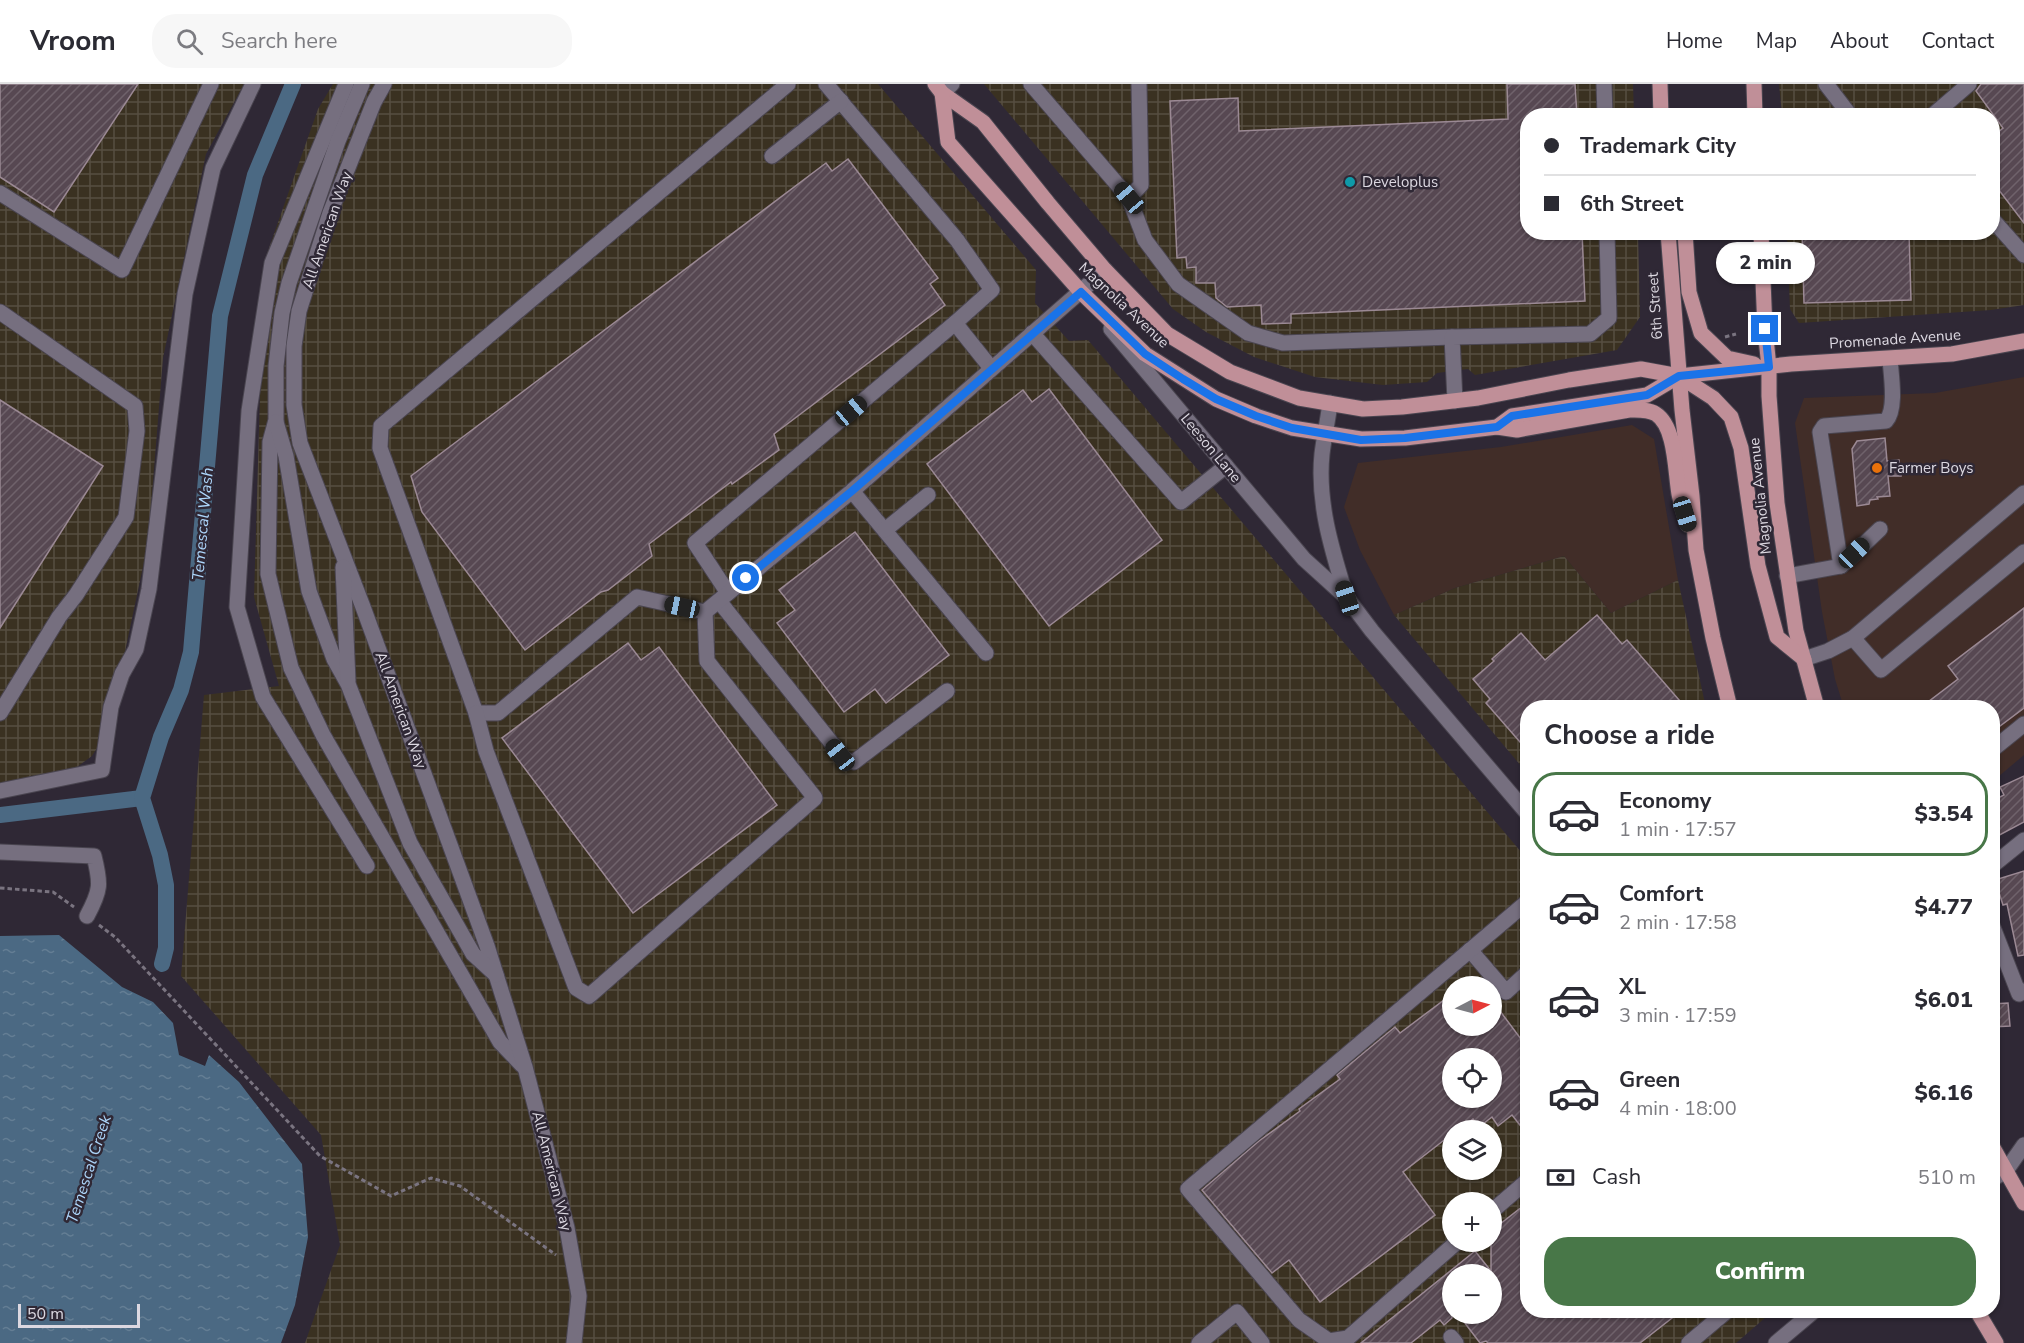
<!DOCTYPE html>
<html lang="en">
<head>
<meta charset="utf-8">
<style>
  :root { --surface:#fff; --page:#f7f7f7; --text:#2b2b33; --muted:#7c7c81; --line:#e1e1e2; --accent:#487748 }
  body { margin:0; font-family:"Nunito Sans",sans-serif; background:var(--page); color:var(--text); height:100vh; display:flex; flex-direction:column; font-size:22px; white-space:nowrap }
  * { box-sizing:border-box; margin:0 }
  p { font-size:20px; color:var(--muted) }
  .icon { flex:none; width:33px; height:33px; fill:none; stroke:currentColor; stroke-width:2; stroke-linecap:round; stroke-linejoin:round }
  .map { position:relative; flex:1; overflow:hidden }
  .details { position:absolute; left:1520px; top:616px; width:480px; height:618px; display:flex; flex-direction:column; background:var(--surface); border-radius:24px; box-shadow:0 2px 4px #0004 }
  .details>* { flex:none }
  .banner { position:absolute; left:1520px; top:24px; width:480px; height:132px; border-radius:24px; box-shadow:0 2px 4px #0004; display:grid; align-content:center; height:132px; padding:0 24px; background:var(--surface) }
  .needle { width:39px; rotate:84deg }
  .buttons { position:absolute; left:1442px; top:892px; display:grid; gap:12px }
  .buttons a { display:grid; place-items:center; width:60px; height:60px; border-radius:50%; background:var(--surface); box-shadow:0 2px 4px #0004; font-size:30px }
  .scale { position:absolute; left:18px; bottom:15px; width:122px; box-sizing:border-box; padding-left:6px; border:3px solid #dcd8e1; border-top:0; font-size:16px; line-height:21px; white-space:nowrap; color:#dcd8e1; -webkit-text-stroke:4px #2f2835; paint-order:stroke }
  .end { position:absolute; width:27px; height:27px; margin:-14px; border:8px solid #1a73e8; background:#fff; box-shadow:0 0 0 3px #fff }
  .from { border-radius:50% }
  .bubble { position:absolute; height:42px; border-radius:21px; background:var(--surface); box-shadow:0 2px 4px #0004; font-size:20px; font-weight:800; line-height:42px; text-align:center }
  .car { position:absolute; width:18px; height:36px; margin:-18px -9px; border-radius:8px; box-shadow:0 0 4px 2px #0007; background:linear-gradient(#222 24%,#8ab4d8 0 40%,#222 0 76%,#8ab4d8 0 86%,#222 0) }
  .banner b { display:flex; align-items:center; gap:21px; height:57px; font-size:22px }
  .banner b+b { border-top:2px solid var(--line) }
  .banner i { width:15px; height:15px; background:var(--text) }
  ul { padding:0; list-style:none }
  li { display:flex; align-items:center; gap:18px; height:84px; margin:0 12px 9px; padding:0 12px; border:3px solid transparent; border-radius:24px }
  li div { flex:1 }
  li b { display:block; font-size:22px }
  li em { font-style:normal; font-weight:800 }
  li.current { border-color:var(--accent) }
  li>.icon { width:54px; height:54px; stroke-width:1.5 }
  h2 { padding:0 24px; font-size:27px; line-height:72px }
  .pay { display:flex; align-items:center; gap:15px; height:66px; padding:0 24px; font-size:22px }
  .pay p { margin-inline-start:auto }
  .primary-button { display:flex; gap:12px; margin-top:auto; padding:12px 24px }
  .primary-button a { flex:1; height:69px; border-radius:24px; background:var(--accent); color:#fff; font-size:24px; font-weight:800; line-height:69px; text-align:center }
  header { display:flex; align-items:center; gap:36px; box-sizing:border-box; height:84px; padding:0 30px; background:var(--surface); border-bottom:2px solid var(--line) }
  header strong { font-size:28px }
  nav { display:flex; gap:33px; margin-inline-start:auto; font-size:21px }
  .search { width:420px; height:54px; background:var(--page); display:flex; align-items:center; gap:15px; box-sizing:border-box; padding:0 21px; border-radius:24px; color:var(--muted); font-size:22px }
  .map>svg:first-child { display:block }
  .commercial { fill:#412d28 }
  .industrial { fill:url(#industrial-grid); fill-rule:evenodd }
  .water { fill:url(#water-ripples) }
  .lines { fill:none; stroke-linecap:round; stroke-linejoin:round }
  .canal { stroke:#4b6983; stroke-width:16 }
  .building { fill:url(#building-hatch); stroke:#9b8994; stroke-width:1.5; fill-rule:evenodd }
  .minor-casing { stroke:#4a4550; stroke-width:17 }
  .major-casing { stroke:#4a4550; stroke-width:17 }
  .path { stroke:#7a7480; stroke-width:3; stroke-dasharray:4.5 3; stroke-linecap:butt }
  .minor { stroke:#766f7f; stroke-width:15 }
  .major { stroke:#c08f98; stroke-width:15 }
  .route { stroke:#1a73e8; stroke-width:8 }
  .culture-dot { fill:#0f9aa8; stroke:#2f2835; stroke-width:2 }
  .food-dot { fill:#e8710a; stroke:#2f2835; stroke-width:2 }
  .labels { text-anchor:middle; stroke-width:5; stroke-linejoin:round; paint-order:stroke }
  .poi-label { font-size:15px; fill:#dcd8e1; stroke:#2f2835; text-anchor:start }
  .street-label { font-size:15px; fill:#dcd8e1; stroke:#2f2835 }
  .water-label { font-size:16px; font-style:italic; fill:#add6fb; stroke:#2f2835 }
</style>
</head>
<body>
<header>
<strong>Vroom</strong>
<div class="search"><svg class="icon" aria-label="search" viewBox="0 0 24 24"><circle cx="10" cy="10" r="6"/><path d="M15 15l6 6"/></svg>Search here</div>
<nav><a>Home</a><a>Map</a><a>About</a><a>Contact</a></nav>
</header>
<div class="map">
<svg width="2024" height="1259" viewBox="0 0 2024 1259">
  <defs>
    <pattern id="industrial-grid" width="8" height="8" patternUnits="userSpaceOnUse" patternTransform="scale(1.5)"><rect width="8" height="8" fill="#3a3121"/><path d="M0 4h8M4 0v8" fill="none" stroke="#564e41"/></pattern>
    <pattern id="water-ripples" width="26" height="14" patternUnits="userSpaceOnUse" patternTransform="scale(1.5)"><rect width="26" height="14" fill="#4b6983"/><path d="M2 4q2-2 4 0t4 0M15 11q2-2 4 0t4 0" fill="none" stroke="#647e94"/></pattern>
    <pattern id="building-hatch" width="6" height="6" patternUnits="userSpaceOnUse" patternTransform="scale(1.5)"><rect width="6" height="6" fill="#574852"/><path d="M-1 1l2-2M0 6l6-6M5 7l2-2" fill="none" stroke="#6f626b"/></pattern>
  </defs>
  <rect width="100%" height="100%" fill="#2f2835"/>
  <!-- commercial -->
  <g class="commercial">
    <polygon points="2024,293 2024,671 1992,698 1992,624 1844,624 1835,595 1822,528 1795,339 1804,314 1935,309"/>
    <polygon points="1632,341 1654,355 1678,496 1611,529 1564,472 1455,504 1394,531 1360,466 1344,423 1358,379 1501,363"/>
  </g>
  <!-- industrial -->
  <g class="industrial">
    <polygon points="0,0 244,0 206,70 163,274 148,459 123,577 99,661 92,672 66,691 0,699"/>
    <path d="M333,0H878L1036,186L1035,219L1069,257L1088,256L1527,775V1227H1773L1736,1259H305L340,1161L321,1051L181,892L204,611L279,602L254,513L264,178L318,25ZM1452,903H1491V942H1452ZM1452,975H1491V1014H1452ZM1452,1047H1491V1086H1452ZM1452,1119H1491V1158H1452ZM1452,1191H1491V1230H1452Z"/>
    <polygon points="984,0 1633,0 1634,31 1527,32 1527,148 1638,149 1640,233 1617,266 1475,291 1468,285 1437,289 1427,298 1383,301 1315,293 1254,273 1206,248 1173,225"/>
    <polygon points="1779,0 2024,0 2024,221 1991,226 1799,239 1790,225 1787,149 1992,148 1992,32 1782,31"/>
    <polygon points="1564,472 1611,529 1678,496 1706,624 1527,624 1527,689 1394,531 1455,504"/>
  </g>
  <!-- water -->
  <polygon class="water" points="59,851 122,903 153,918 173,939 179,971 205,982 209,971 239,998 302,1080 308,1153 295,1221 281,1259 0,1259 0,852"/>
  <g class="lines">
    <!-- canal -->
    <g class="canal">
      <polyline points="0,731 142,714"/>
      <polyline points="162,880 166,864 166,801 160,771 142,714 161,653 181,606 191,568 220,232 255,91 293,0"/>
    </g>
  </g>
  <!-- building -->
  <g class="building">
    <polygon points="0,0 138,0 54,128 0,93"/>
    <polygon points="1507,0 1575,0 1577,32 1527,32 1527,148 1582,148 1585,217 1291,230 1291,239 1262,240 1261,221 1227,223 1216,214 1215,199 1196,199 1196,183 1187,184 1186,173 1177,174 1170,17 1238,14 1239,47 1508,35"/>
    <polygon points="1981,0 2024,0 2024,139 1992,97 1992,53 2003,44 1976,7"/>
    <polygon points="848,75 938,194 930,200 945,221 774,350 779,366 732,400 731,398 649,460 652,472 608,506 601,508 525,566 422,428 411,392 826,79 832,87"/>
    <polygon points="1802,148 1909,148 1911,216 1804,219"/>
    <polygon points="1049,305 1162,456 1049,542 927,380 1023,306 1032,318"/>
    <polygon points="0,316 103,382 0,544"/>
    <polygon points="1885,354 1887,377 1899,376 1901,392 1888,392 1890,412 1877,413 1878,415 1870,416 1869,420 1857,422 1852,365 1857,357"/>
    <polygon points="855,448 949,571 886,619 875,605 844,628 777,539 795,526 779,506"/>
    <polygon points="2024,524 2024,624 1992,648 1992,624 1920,624 1958,595 1948,582"/>
    <polygon points="1597,531 1622,560 1627,556 1686,624 1527,624 1527,666 1486,619 1490,615 1473,595 1494,577 1492,575 1521,549 1545,576"/>
    <polygon points="628,559 641,576 659,563 777,721 633,829 502,654"/>
    <polygon points="2024,692 2024,738 1992,755 1992,717 2004,711 2000,703"/>
    <polygon points="2024,787 2024,871 2018,872 2007,820 2003,821 1995,796"/>
    <path d="M1452,910V942H1491V915L1527,963V1050L1512,1031L1498,1042L1492,1033L1479,1043L1473,1035L1457,1047H1452V1050L1403,1088L1435,1131L1320,1218L1289,1176L1272,1189L1202,1106L1259,1057L1300,1027L1299,1025L1340,995L1337,991L1384,952L1395,943L1400,949ZM1452,975H1491V1014H1452Z"/>
    <polygon points="2008,919 2010,942 1992,943 1992,920"/>
    <polygon points="1527,1119 1527,1227 1681,1227 1640,1259 1488,1259 1486,1257 1480,1259 1458,1230 1491,1230 1491,1191 1452,1191 1452,1234 1444,1241 1440,1236 1411,1259 1361,1259 1475,1167 1491,1187 1491,1147"/>
  </g>
  <g class="lines">
    <defs>
      <g id="minor">
        <polyline points="346,0 272,179 249,327 237,523 263,613 367,782"/>
        <polyline points="362,0 338,57 289,199 282,229 276,282 276,336 270,358 268,490 291,584 323,651 500,958 522,981"/>
        <polyline points="384,0 374,18 330,129 299,227 294,262 294,321 300,359 363,523 487,862 525,983 567,1144 579,1212 574,1259"/>
        <polyline points="826,0 957,156 992,206 955,239 991,284"/>
        <polyline points="1031,0 1129,114 1145,156 1178,200 1248,249 1283,259 1452,253"/>
        <polyline points="1604,0 1605,32"/>
        <polyline points="1826,0 1849,30"/>
        <polyline points="942,9 952,0"/>
        <polyline points="1932,32 1969,0"/>
        <polyline points="772,72 841,17"/>
        <polyline points="0,109 122,186 211,0"/>
        <polyline points="1129,114 1141,101 1139,0"/>
        <polyline points="1992,135 2024,171"/>
        <polyline points="0,228 135,322 137,347 126,433 76,511 59,533 0,629"/>
        <polyline points="1111,245 1304,475 1347,514 1372,547 1527,729"/>
        <polyline points="1032,249 1181,418 1226,382"/>
        <polyline points="1455,317 1452,253 1590,250 1609,234 1607,148"/>
        <path d="M1330,319C1328,336 1324,353 1322,370C1317,419 1332,466 1346,512"/>
        <polyline points="276,338 286,372 309,507 334,575 348,600 410,759 473,870 496,891"/>
        <polyline points="852,407 986,569"/>
        <polyline points="885,446 928,411"/>
        <polyline points="1841,482 1880,445"/>
        <polyline points="343,483 348,597"/>
        <path d="M1787,492L1841,482L1820,348L1824,342L1886,337C1897,325 1891,291 1890,275"/>
        <polyline points="728,509 695,459 955,239"/>
        <polyline points="719,517 845,676 854,678 947,607"/>
        <polyline points="705,528 637,513 498,629 476,629 380,364 381,342 788,0"/>
        <polyline points="705,528 852,407 1105,186"/>
        <polyline points="1853,554 1881,586 2024,468"/>
        <polyline points="1804,575 1828,567 1853,554 2024,409"/>
        <polyline points="476,629 486,667 576,904 589,912 815,714 707,577 705,528"/>
        <polyline points="1992,666 2024,640"/>
        <polyline points="0,707 102,686 111,623 122,590 136,565 149,505 185,210 213,84 253,0"/>
        <path d="M0,768L94,772C101,800 101,806 87,832"/>
        <polyline points="1992,782 2024,756"/>
        <polyline points="1992,841 2019,910 2024,907"/>
        <polyline points="1470,866 1506,908 1527,889"/>
        <polyline points="1992,1095 2005,1088 2024,1061"/>
        <polyline points="1491,1128 1527,1097"/>
        <polyline points="1457,1158 1348,1254 1329,1257 1299,1236 1188,1105 1527,818"/>
        <polyline points="1451,1253 1456,1259"/>
        <polyline points="1199,1259 1237,1228 1262,1259"/>
        <polyline points="1689,1259 1727,1227"/>
        <polyline points="1776,1259 1814,1227"/>
      </g>
      <g id="major">
        <polyline points="935,0 942,9 983,38 1048,119 1105,186 1167,250 1230,288 1299,314 1363,325 1402,323 1478,314 1569,296 1641,285 1679,292 1791,280 1952,270 2024,257"/>
        <polyline points="1660,0 1661,32"/>
        <polyline points="1754,0 1755,32"/>
        <polyline points="942,9 948,58 1081,208 1145,270 1216,315 1256,332 1292,344 1361,355 1405,354 1497,343 1512,332 1647,311 1679,292"/>
        <polyline points="1668,148 1682,326 1692,412 1696,466 1713,554 1730,624"/>
        <polyline points="1685,148 1689,208 1701,249 1727,274 1754,280"/>
        <polyline points="1761,148 1765,245 1769,283 1769,312 1777,419 1796,547 1817,624"/>
        <polyline points="1679,292 1713,314 1731,333 1741,364 1758,482 1777,553 1804,575"/>
        <path d="M1497,343L1517,346L1629,326C1637,326 1648,325 1656,330C1676,343 1675,388 1679,410C1681,420 1685,431 1688,441"/>
        <polyline points="1992,1062 2024,1119"/>
        <polyline points="1977,1227 1996,1259"/>
      </g>
    </defs>
    <!-- minor casing -->
    <use href="#minor" class="minor-casing"/>
    <!-- major casing -->
    <use href="#major" class="major-casing"/>
    <!-- path -->
    <g class="path">
      <polyline points="1725,253 1736,250"/>
      <polyline points="0,804 53,808 74,823"/>
      <polyline points="99,841 115,853 320,1072 391,1112 431,1094 460,1102 556,1171"/>
    </g>
    <!-- minor -->
    <use href="#minor" class="minor"/>
    <!-- major -->
    <use href="#major" class="major"/>
  </g>
  <g class="lines">
    <!-- route -->
    <polyline class="route" points="746,494 852,407 1081,208 1145,270 1183,295 1216,315 1256,332 1292,344 1361,356 1405,354 1497,343 1512,332 1647,311 1679,292 1769,283 1765,245"/>
  </g>
  <!-- markers -->
  <circle class="culture-dot" cx="1350" cy="98" r="6"/>
  <circle class="food-dot" cx="1877" cy="384" r="6"/>
  <g class="labels">
    <!-- poi labels -->
    <g class="poi-label">
      <text x="1362" y="103">Developlus</text>
      <text x="1889" y="389">Farmer Boys</text>
    </g>
    <!-- street labels -->
    <g class="street-label">
      <text transform="translate(327 146) rotate(-71)" y="5">All American Way</text>
      <text transform="translate(1124 221) rotate(43)" y="5">Magnolia Avenue</text>
      <text transform="translate(1655 222) rotate(-94)" y="5">6th Street</text>
      <text transform="translate(1895 255) rotate(-4)" y="5">Promenade Avenue</text>
      <text transform="translate(1211 364) rotate(50)" y="5">Leeson Lane</text>
      <text transform="translate(1760 412) rotate(-96)" y="5">Magnolia Avenue</text>
      <text transform="translate(401 626) rotate(70)" y="5">All American Way</text>
      <text transform="translate(552 1087) rotate(76)" y="5">All American Way</text>
    </g>
    <!-- water labels -->
    <g class="water-label">
      <text transform="translate(202 440) rotate(-85)" y="6">Temescal Wash</text>
      <text transform="translate(88 1085) rotate(-72)" y="6">Temescal Creek</text>
    </g>
  </g>
</svg>
<div class="buttons">
<a><svg class="needle" viewBox="-14 -14 28 28"><path d="M0-13l5 13h-10z" fill="#e53935"/><path d="M0 13l5-13h-10z" fill="#7c7c81"/></svg></a>
<a><svg class="icon" aria-label="locate" viewBox="0 0 24 24"><circle cx="12" cy="12" r="6"/><path d="M12 2v4M12 18v4M2 12h4M18 12h4"/></svg></a>
<a><svg class="icon" aria-label="layers" viewBox="0 0 24 24"><path d="M12 4l9 5-9 5-9-5zM3 14l9 5 9-5"/></svg></a>
<a>+</a>
<a>−</a>
</div>
<div class="scale">50 m</div>
<i class="end from" style="left:746px;top:494px"></i>
<i class="end" style="left:1765px;top:245px"></i>
<div class="bubble" style="left:1716px;top:158px;width:99px">2 min</div>
<i class="car" style="left:1129px;top:114px;rotate:320deg"></i>
<i class="car" style="left:851px;top:327px;rotate:50deg"></i>
<i class="car" style="left:1685px;top:430px;rotate:163deg"></i>
<i class="car" style="left:1854px;top:469px;rotate:46deg"></i>
<i class="car" style="left:1347px;top:514px;rotate:342deg"></i>
<i class="car" style="left:682px;top:523px;rotate:282deg"></i>
<i class="car" style="left:840px;top:671px;rotate:322deg"></i>
<div class="banner">
<b><i class="from"></i>Trademark City</b>
<b><i></i>6th Street</b>
</div>
<section class="details">
<h2>Choose a ride</h2>
<ul>
<li class="current"><svg class="icon" aria-label="car" viewBox="0 0 24 24"><path d="M5 17H2v-5l4-1 3-4h7l3 4 3 1v5h-3M9 17h6M6 11h13"/><circle cx="7" cy="17" r="2"/><circle cx="17" cy="17" r="2"/></svg><div><b>Economy</b><p>1 min · 17:57</p></div><em>$3.54</em></li>
<li><svg class="icon" aria-label="car" viewBox="0 0 24 24"><path d="M5 17H2v-5l4-1 3-4h7l3 4 3 1v5h-3M9 17h6M6 11h13"/><circle cx="7" cy="17" r="2"/><circle cx="17" cy="17" r="2"/></svg><div><b>Comfort</b><p>2 min · 17:58</p></div><em>$4.77</em></li>
<li><svg class="icon" aria-label="car" viewBox="0 0 24 24"><path d="M5 17H2v-5l4-1 3-4h7l3 4 3 1v5h-3M9 17h6M6 11h13"/><circle cx="7" cy="17" r="2"/><circle cx="17" cy="17" r="2"/></svg><div><b>XL</b><p>3 min · 17:59</p></div><em>$6.01</em></li>
<li><svg class="icon" aria-label="car" viewBox="0 0 24 24"><path d="M5 17H2v-5l4-1 3-4h7l3 4 3 1v5h-3M9 17h6M6 11h13"/><circle cx="7" cy="17" r="2"/><circle cx="17" cy="17" r="2"/></svg><div><b>Green</b><p>4 min · 18:00</p></div><em>$6.16</em></li>
</ul>
<div class="pay"><svg class="icon" aria-label="cash" viewBox="0 0 24 24"><path d="M3 7h18v10H3z"/><circle cx="12" cy="12" r="2"/></svg>Cash<p>510 m</p></div>
<div class="primary-button"><a>Confirm</a></div>
</section>
</div>
</body>
</html>
